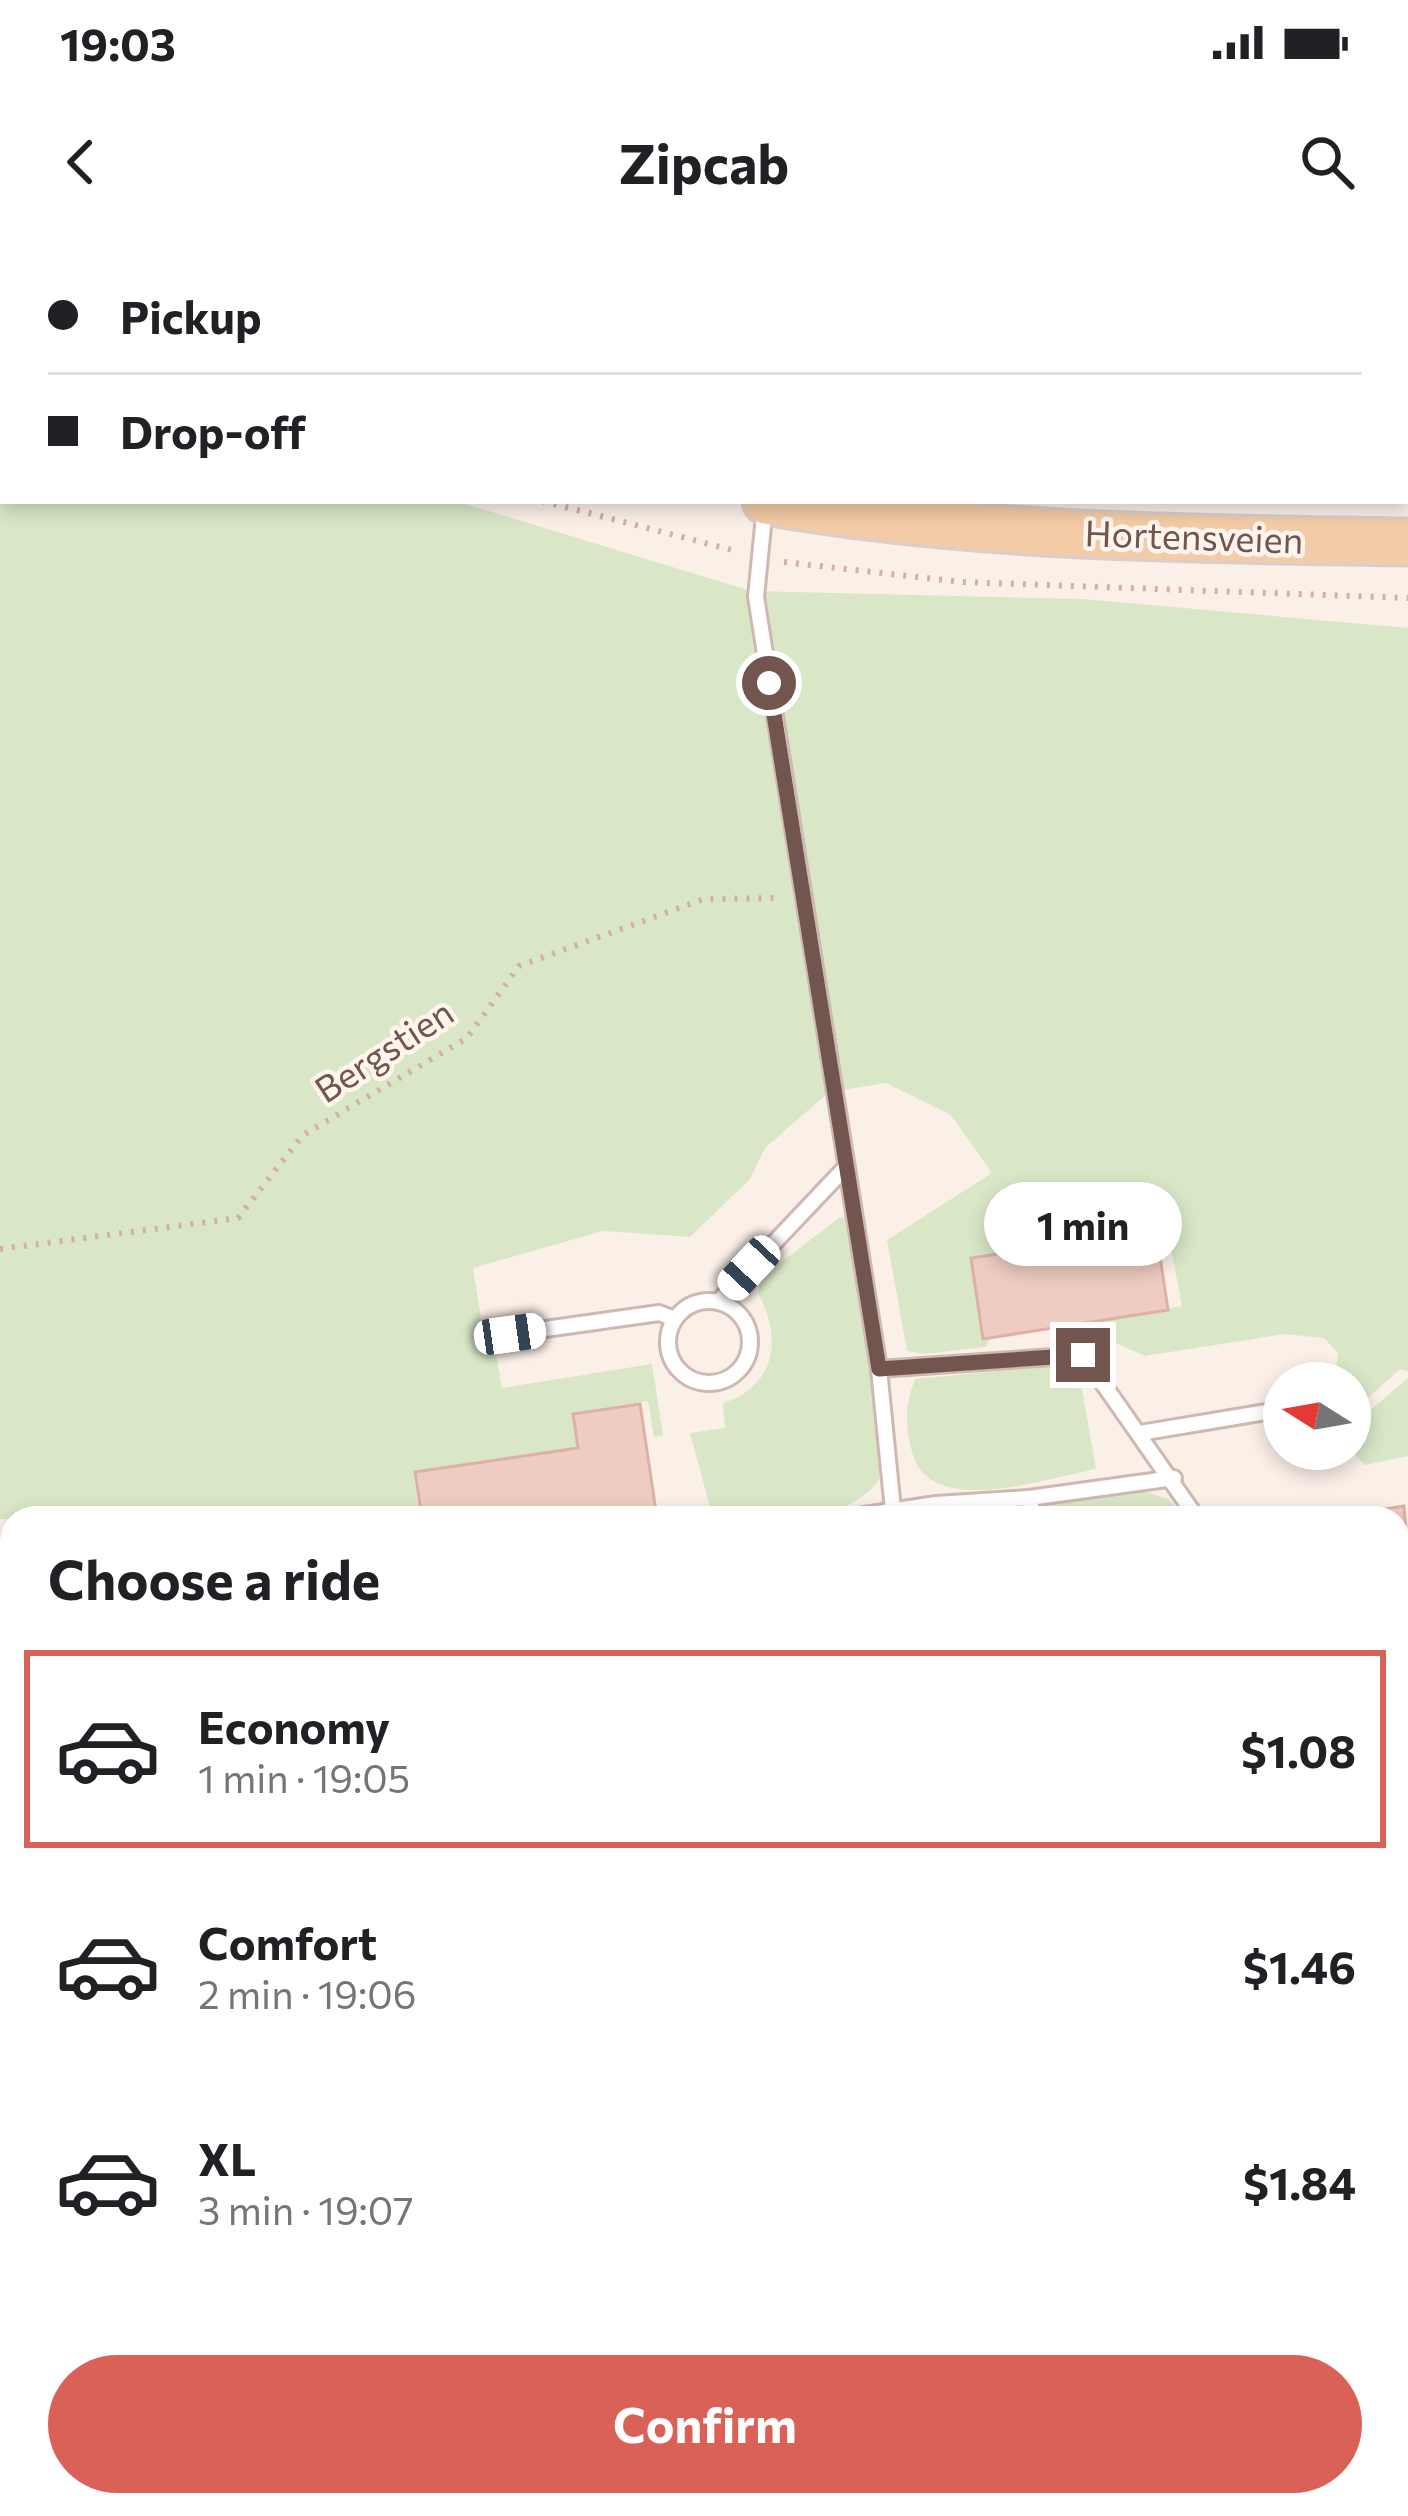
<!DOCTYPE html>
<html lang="en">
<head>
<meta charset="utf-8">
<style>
  :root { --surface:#fff; --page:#f2f2f2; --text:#202124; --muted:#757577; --line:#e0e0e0; --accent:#d96158 }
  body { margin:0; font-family:Commissioner,sans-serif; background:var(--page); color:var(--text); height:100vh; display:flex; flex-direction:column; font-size:45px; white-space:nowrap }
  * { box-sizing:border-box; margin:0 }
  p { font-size:39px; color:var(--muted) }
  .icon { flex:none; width:66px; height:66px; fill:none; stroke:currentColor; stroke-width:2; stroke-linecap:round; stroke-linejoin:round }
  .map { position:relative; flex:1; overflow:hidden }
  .drawer { position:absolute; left:0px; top:1266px; width:1410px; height:1011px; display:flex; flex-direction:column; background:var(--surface); border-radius:36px 36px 0 0; box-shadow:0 6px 18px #0003 }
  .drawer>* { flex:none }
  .top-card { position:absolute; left:0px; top:0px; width:1410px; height:264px; box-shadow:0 6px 18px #0003; display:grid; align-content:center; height:264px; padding:0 48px; background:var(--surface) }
  .needle { width:78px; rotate:281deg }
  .buttons { position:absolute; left:1263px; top:1122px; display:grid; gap:24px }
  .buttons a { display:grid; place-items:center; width:108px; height:108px; border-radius:50%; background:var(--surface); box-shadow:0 6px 18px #0003; font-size:60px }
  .end { position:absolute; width:54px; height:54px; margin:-27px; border:15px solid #72554e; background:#fff; box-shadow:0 0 0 6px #fff }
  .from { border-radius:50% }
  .bubble { position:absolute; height:84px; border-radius:42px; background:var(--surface); box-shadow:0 6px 18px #0003; font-size:39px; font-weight:700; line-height:84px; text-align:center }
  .car { position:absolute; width:36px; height:72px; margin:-36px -18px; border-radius:15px; box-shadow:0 0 9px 3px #0007; background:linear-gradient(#fff 24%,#345 0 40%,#fff 0 76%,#345 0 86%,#fff 0) }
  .top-card b { display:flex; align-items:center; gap:42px; height:114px; font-size:45px }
  .top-card b+b { border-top:3px solid var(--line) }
  .top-card i { width:30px; height:30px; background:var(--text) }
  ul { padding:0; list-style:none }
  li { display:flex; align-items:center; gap:36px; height:198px; margin:0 24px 18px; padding:0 24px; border:6px solid transparent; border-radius:0px }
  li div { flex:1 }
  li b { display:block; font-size:45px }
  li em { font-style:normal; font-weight:700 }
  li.current { border-color:var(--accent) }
  li>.icon { width:108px; height:108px; stroke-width:1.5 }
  h2 { padding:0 48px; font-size:54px; line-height:144px }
  .button { display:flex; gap:24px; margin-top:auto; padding:24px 48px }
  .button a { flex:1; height:138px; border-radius:72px; background:var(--accent); color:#fff; font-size:48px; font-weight:700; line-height:138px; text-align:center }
  .status { display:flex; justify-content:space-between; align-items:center; height:84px; padding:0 60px; background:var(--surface); direction:ltr }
  .status svg { height:33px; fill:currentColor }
  header { display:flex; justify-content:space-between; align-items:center; height:156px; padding:0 48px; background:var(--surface); font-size:54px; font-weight:700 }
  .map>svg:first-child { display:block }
  .green { fill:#d9e7c7 }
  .building { fill:#eeccc2; stroke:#dfb1a4; stroke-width:3 }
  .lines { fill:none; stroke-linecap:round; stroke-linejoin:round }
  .lane-casing { stroke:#ceb9b2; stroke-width:20 }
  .primary-casing { stroke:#d8cfcd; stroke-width:51 }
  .path { stroke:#d2b0a5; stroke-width:6; stroke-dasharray:3 9; stroke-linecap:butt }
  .lane { stroke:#fff; stroke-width:14 }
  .primary { stroke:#f3cba6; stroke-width:45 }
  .route { stroke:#72554e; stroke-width:15 }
  .labels { text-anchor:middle; stroke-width:9; stroke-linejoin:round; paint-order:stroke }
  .street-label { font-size:36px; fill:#72554e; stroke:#fdf5ee }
</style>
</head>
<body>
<div class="status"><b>19:03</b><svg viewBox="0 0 49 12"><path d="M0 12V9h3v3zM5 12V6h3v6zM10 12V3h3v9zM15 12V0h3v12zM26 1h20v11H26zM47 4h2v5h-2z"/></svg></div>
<header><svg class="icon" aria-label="back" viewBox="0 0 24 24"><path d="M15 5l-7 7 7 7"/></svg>Zipcab<svg class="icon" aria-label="search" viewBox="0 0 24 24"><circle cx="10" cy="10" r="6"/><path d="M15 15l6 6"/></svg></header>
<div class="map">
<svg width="1408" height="2276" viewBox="0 0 1408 2276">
  <rect width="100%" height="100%" fill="#fbf0e8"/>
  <!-- green -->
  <g class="green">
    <polygon points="171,0 1408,0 1408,259 1407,3"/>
    <polygon points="0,53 3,261 456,261 751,351 1083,359 1408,388 1408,1131 1400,1129 1350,1174 1350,1143 1334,1143 1338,1113 1324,1098 1284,1094 1145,1116 1104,1098 1102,1080 1182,1066 1167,988 976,1021 989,1100 986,1107 924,1114 907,1111 887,1000 992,933 951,875 886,843 829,852 765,908 750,939 690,997 603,991 473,1028 487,1115 496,1114 502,1148 652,1124 663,1195 654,1197 648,1161 577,1172 583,1211 414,1238 420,1278 0,1279"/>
    <path d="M851,976L885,1230C854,1289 770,1278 713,1278L690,1193L725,1188L723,1163C777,1145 782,1098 758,1053L762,1037L839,978Z"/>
    <path d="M1068,1124L1078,1127L1096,1229C1046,1238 929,1280 912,1212C905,1184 905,1165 915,1139Z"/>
    <polygon points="1408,1138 1408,1216 1365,1225 1353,1213 1365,1175"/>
    <polygon points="1144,1251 1168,1259 1186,1278 1051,1278 1050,1266 1066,1257"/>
    <polygon points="1408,1467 1408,1677 1398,1679 1398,1468"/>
    <polygon points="1408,2001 1408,2276 1060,2276 1059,2265 1398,2265 1398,2002"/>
  </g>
  <!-- building -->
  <g class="building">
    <polygon points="1156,990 1168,1070 983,1099 971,1018"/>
    <polygon points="640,1164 657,1278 422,1278 415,1232 578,1208 573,1174"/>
    <polygon points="1404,1266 1408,1319 1398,1320 1398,1278 1327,1278"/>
    <polygon points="1408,1319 1408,1369 1398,1371 1398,1320"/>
    <polygon points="1408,1369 1408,1404 1398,1406 1398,1371"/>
  </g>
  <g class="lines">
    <defs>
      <g id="lane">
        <polyline points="765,266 756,357 879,1129 893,1270"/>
        <circle cx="709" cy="1102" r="41"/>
        <polyline points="718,1062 844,929"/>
        <polyline points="510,1094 659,1073 675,1079"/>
        <polyline points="879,1129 1083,1115 1197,1278"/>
        <polyline points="1140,1193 1284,1169"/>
        <polyline points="1029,1258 1174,1238"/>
        <polyline points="845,1278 936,1264 1029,1258 1034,1278"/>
        <polyline points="1398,1463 1408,1461"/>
        <polyline points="1044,2265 1045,2276"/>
      </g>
      <g id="primary">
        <polyline points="44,0 50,3"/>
        <path d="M766,261C978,298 1193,299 1408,302"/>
      </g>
    </defs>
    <!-- lane casing -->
    <use href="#lane" class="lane-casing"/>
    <!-- primary casing -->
    <use href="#primary" class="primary-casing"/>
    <!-- path -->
    <g class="path">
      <polyline points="0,32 3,33"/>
      <polyline points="542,261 736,311"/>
      <polyline points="784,322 962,342 1408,358"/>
      <polyline points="0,1009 238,978 303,895 467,798 519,726 704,659 779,658"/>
    </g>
    <!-- lane -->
    <use href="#lane" class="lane"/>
    <!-- primary -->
    <use href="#primary" class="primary"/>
  </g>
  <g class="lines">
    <!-- route -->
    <polyline class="route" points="769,443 879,1129 1083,1115"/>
  </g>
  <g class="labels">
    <!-- street labels -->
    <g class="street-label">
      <text transform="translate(1194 297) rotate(2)" y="13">Hortensveien</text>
      <text transform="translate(384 811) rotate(-33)" y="13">Bergstien</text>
    </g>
  </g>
</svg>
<div class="buttons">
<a><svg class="needle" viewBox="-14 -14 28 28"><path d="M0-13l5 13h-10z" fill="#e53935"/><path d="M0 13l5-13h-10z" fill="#757577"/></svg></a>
</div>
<i class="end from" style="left:769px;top:443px"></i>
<i class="end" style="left:1083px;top:1115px"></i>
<div class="bubble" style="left:984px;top:942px;width:198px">1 min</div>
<i class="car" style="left:749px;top:1028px;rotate:223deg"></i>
<i class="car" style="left:510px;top:1094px;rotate:82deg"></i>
<div class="top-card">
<b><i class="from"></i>Pickup</b>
<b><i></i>Drop-off</b>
</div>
<section class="drawer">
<h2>Choose a ride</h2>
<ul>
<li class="current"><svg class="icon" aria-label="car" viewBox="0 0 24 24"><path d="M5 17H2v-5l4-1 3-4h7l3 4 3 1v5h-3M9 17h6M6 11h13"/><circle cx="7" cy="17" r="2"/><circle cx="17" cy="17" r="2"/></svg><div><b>Economy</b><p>1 min · 19:05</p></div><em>$1.08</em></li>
<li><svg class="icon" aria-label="car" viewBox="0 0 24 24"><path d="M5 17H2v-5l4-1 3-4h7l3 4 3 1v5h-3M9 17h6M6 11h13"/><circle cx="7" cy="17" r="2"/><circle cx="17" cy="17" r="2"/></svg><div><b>Comfort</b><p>2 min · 19:06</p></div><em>$1.46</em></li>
<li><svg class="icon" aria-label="car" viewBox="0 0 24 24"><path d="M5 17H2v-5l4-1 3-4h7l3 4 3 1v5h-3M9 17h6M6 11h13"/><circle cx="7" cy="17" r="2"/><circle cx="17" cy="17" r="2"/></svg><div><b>XL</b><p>3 min · 19:07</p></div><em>$1.84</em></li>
</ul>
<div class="button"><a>Confirm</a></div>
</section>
</div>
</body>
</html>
